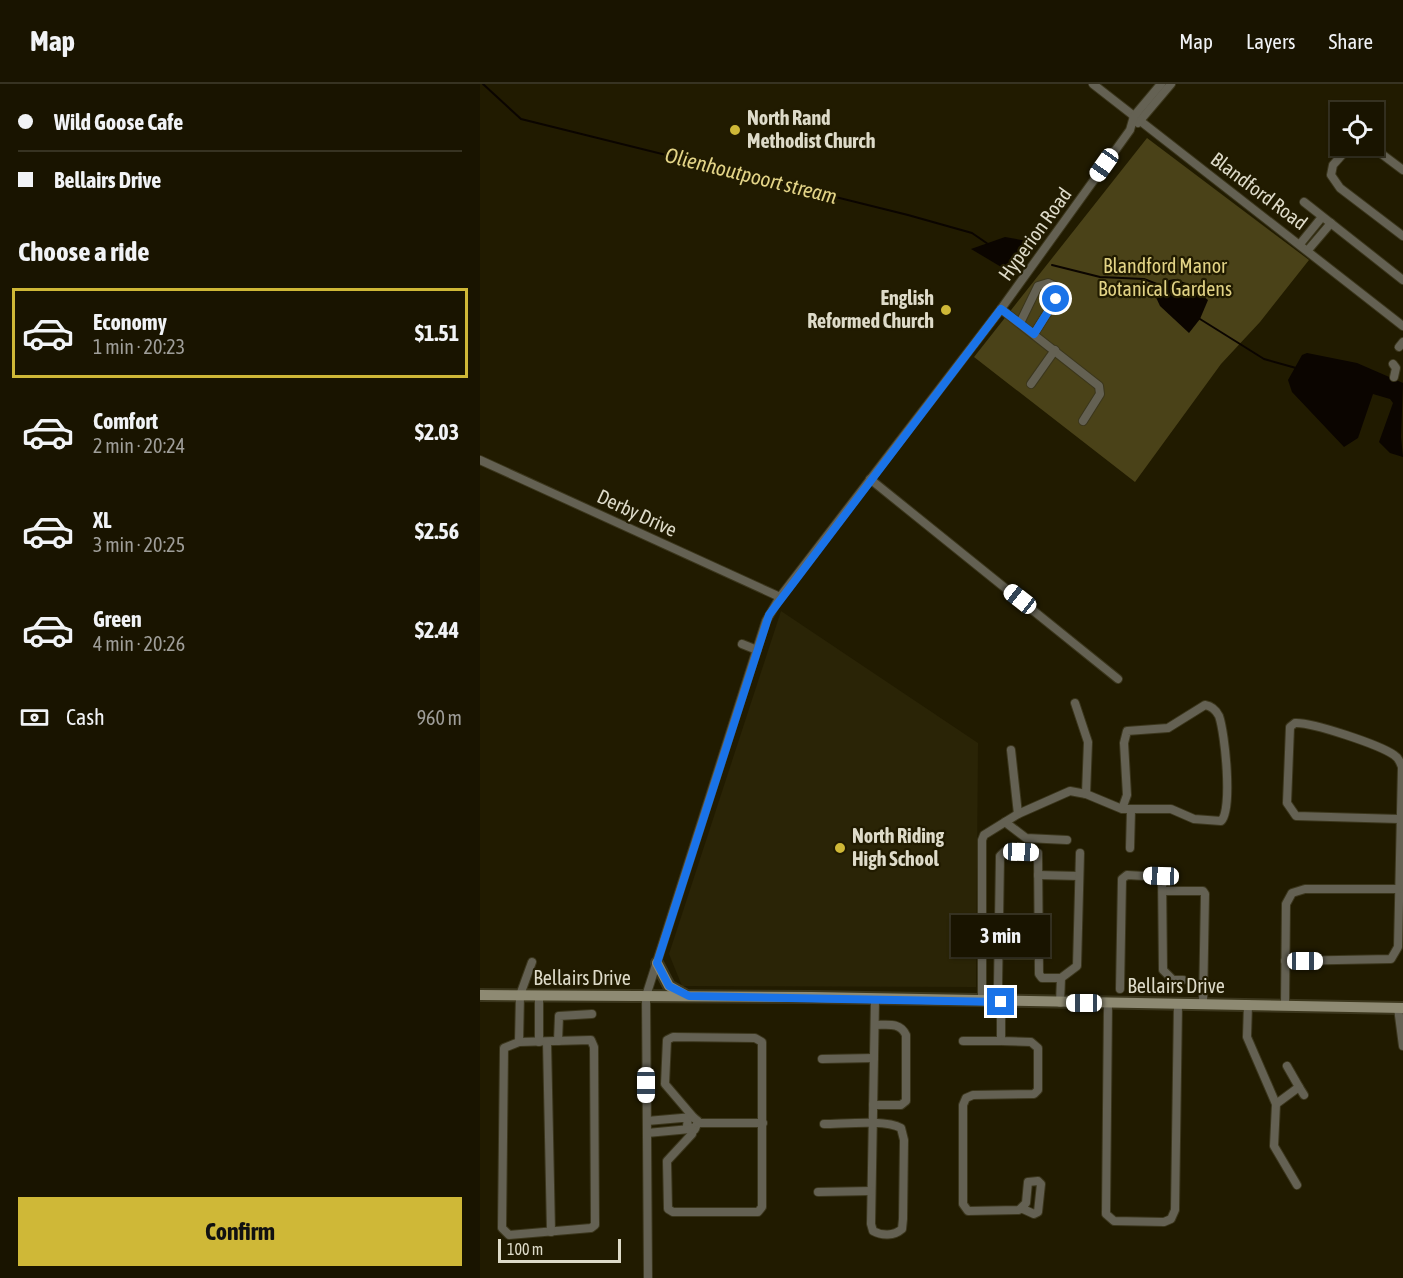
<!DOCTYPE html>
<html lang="en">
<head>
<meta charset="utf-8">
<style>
  :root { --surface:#191400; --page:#221d0a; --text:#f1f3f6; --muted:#9f9e99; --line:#373322; --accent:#cfb837 }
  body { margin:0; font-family:"Asap Condensed",sans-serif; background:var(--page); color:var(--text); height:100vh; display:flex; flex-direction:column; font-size:22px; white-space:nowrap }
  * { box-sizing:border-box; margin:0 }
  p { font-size:20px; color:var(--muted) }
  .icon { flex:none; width:33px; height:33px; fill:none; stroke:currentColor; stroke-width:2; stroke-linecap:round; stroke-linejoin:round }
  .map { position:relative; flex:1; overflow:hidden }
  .side { display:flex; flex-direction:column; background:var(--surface); width:480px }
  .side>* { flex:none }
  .guide { display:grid; align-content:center; height:132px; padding:0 18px; background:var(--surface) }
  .fabs { position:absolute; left:850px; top:18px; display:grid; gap:12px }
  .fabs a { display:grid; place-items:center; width:54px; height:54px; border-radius:0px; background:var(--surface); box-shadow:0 2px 4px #0004,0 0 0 2px var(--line); font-size:30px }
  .scale { position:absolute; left:18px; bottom:15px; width:123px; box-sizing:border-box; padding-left:6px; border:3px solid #dedbc9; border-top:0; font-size:16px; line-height:21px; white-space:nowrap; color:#dedbc9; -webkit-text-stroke:4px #211b00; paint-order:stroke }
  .end { position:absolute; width:27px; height:27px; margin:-14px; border:8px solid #1a73e8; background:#fff; box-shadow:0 0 0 3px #fff }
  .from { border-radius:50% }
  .bubble { position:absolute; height:42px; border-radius:0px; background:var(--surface); box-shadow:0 2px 4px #0004,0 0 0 2px var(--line); font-size:20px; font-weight:700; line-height:42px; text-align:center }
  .car { position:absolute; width:18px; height:36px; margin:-18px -9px; border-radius:8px; box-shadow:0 0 4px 2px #0007; background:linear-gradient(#fff 24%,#345 0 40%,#fff 0 76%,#345 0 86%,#fff 0) }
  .guide b { display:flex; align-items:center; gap:21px; height:57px; font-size:22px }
  .guide b+b { border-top:2px solid var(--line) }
  .guide i { width:15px; height:15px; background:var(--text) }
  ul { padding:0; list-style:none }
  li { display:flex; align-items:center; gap:18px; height:90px; margin:0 12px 9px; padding:0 6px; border:3px solid transparent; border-radius:0px }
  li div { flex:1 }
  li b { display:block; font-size:22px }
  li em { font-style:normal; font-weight:700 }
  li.selected { border-color:var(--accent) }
  li>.icon { width:54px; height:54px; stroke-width:1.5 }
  h2 { padding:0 18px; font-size:27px; line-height:72px }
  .pay { display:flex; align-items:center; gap:15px; height:66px; padding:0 18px; font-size:22px }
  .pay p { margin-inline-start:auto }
  .action { display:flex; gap:12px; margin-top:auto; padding:12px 18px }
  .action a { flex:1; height:69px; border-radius:0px; background:var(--accent); color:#111; font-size:24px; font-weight:700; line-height:69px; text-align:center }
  header { display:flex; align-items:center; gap:36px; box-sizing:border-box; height:84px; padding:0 30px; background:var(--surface); border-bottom:2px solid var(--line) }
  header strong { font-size:28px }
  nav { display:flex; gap:33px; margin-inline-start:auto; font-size:21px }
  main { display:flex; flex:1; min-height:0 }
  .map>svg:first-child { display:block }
  .built { fill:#2a2406 }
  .green { fill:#4a4218 }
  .water { fill:#0b0500 }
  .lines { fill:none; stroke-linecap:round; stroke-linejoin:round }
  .stream { stroke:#0b0500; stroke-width:2 }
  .street-casing { stroke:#3b361c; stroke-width:10 }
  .secondary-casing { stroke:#3b361c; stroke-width:14 }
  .street { stroke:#646153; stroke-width:8 }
  .secondary { stroke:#8e8a73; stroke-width:10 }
  .route { stroke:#1a73e8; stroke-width:8 }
  .poi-dot { fill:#cfb837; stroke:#211b00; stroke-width:2 }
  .labels { text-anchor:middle; stroke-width:4.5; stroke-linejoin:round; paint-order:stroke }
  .poi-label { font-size:20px; font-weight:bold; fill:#dedbc9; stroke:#211b00; text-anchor:start }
  .street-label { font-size:20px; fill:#dedbc9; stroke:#211b00 }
  .park-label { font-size:20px; fill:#e2d385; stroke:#211b00 }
  .water-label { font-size:21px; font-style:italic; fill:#e3d487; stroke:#211b00 }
</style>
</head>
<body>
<header>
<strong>Map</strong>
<nav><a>Map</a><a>Layers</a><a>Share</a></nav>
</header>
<main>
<section class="side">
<div class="guide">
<b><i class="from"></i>Wild Goose Cafe</b>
<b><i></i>Bellairs Drive</b>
</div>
<h2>Choose a ride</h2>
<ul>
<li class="selected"><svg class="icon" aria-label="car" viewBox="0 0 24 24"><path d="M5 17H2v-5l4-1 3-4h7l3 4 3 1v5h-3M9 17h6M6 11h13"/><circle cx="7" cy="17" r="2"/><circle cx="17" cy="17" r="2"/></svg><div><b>Economy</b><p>1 min · 20:23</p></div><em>$1.51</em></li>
<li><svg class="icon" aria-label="car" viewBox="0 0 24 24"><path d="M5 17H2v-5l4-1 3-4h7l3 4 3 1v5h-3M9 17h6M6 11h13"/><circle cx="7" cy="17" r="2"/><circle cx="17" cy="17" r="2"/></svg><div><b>Comfort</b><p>2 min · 20:24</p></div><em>$2.03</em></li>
<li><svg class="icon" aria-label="car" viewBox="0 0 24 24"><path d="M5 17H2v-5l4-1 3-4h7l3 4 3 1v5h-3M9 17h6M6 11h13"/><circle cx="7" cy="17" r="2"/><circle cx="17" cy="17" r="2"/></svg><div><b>XL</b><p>3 min · 20:25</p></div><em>$2.56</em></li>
<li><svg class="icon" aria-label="car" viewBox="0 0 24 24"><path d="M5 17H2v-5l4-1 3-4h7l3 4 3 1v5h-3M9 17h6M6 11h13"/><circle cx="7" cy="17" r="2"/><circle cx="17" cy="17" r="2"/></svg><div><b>Green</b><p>4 min · 20:26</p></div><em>$2.44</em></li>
</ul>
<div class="pay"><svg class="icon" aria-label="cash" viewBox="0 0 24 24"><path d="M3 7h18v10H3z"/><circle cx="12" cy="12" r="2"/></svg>Cash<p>960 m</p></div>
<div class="action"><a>Confirm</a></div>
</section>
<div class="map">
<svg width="923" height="1194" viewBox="0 0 923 1194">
  <rect width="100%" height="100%" fill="#211b00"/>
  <!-- built -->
  <polygon class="built" points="301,527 498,659 496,903 202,902 189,870"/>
  <!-- green -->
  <polygon class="green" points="667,54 829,176 780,238 741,280 655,398 494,273"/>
  <!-- water -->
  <g class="water">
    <polygon points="525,153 558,159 533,190 491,165"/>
    <polygon points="695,195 706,199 728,216 720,235 709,249 680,222 674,209 689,196"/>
    <polygon points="827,269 877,279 923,299 921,353 923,373 910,369 899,358 913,319 910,315 893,310 878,354 864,363 812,308 808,296 822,271"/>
  </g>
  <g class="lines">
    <!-- stream -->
    <g class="stream">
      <polyline points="3,0 41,35 428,131 492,149 508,160"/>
      <polyline points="572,181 620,193 664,195 682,202"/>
      <polyline points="720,235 784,275 816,284"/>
    </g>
    <defs>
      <g id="street">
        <polyline points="613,0 923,242"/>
        <polyline points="658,39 691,0"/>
        <polyline points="870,62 853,81 851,91 860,104 923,152"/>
        <polyline points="891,62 923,86"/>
        <polyline points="824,118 923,196"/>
        <polyline points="820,160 842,133"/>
        <polyline points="828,166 851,139"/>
        <polyline points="521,225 619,302 620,310 603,337"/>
        <polyline points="540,239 558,202 568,199 575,202 576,215 554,250"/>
        <polyline points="919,263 923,258"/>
        <polyline points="913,280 916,284 914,293"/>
        <polyline points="551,300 575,266"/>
        <polyline points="0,376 300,513"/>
        <polyline points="390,395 638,595"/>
        <polyline points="262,560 277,566"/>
        <polyline points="595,619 608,658 606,710"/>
        <polyline points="531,666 538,730"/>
        <polyline points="525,738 546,754 587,756"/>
        <polyline points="650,764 651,726"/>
        <polyline points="558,791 599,792"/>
        <polyline points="683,807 723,807 725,810 723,920"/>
        <polyline points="519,871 558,871"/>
        <path d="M805,877L911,875L918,863L922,683C920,678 919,674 914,671C900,661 832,638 815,639L810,643L807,719L816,732L919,735"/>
        <polyline points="518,901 520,772 524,768 558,769 559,890 562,894 581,894"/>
        <polyline points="640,905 642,795 647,791 682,793 683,886 693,896 703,896"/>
        <path d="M502,917V756L504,751L538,730L590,707L606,710L642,725H691L714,735L741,737C753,726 745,649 739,632C736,626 731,622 725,621L688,644L647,647L644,659L647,711L642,725"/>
        <polyline points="521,918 521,957 551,958 558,964 558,1006 554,1010 493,1011 486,1014 483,1021 483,1120 488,1127 539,1126 546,1119 548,1098 558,1097 561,1100 558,1128 554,1130 543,1125"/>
        <polyline points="580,919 581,894 597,882 600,769"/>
        <polyline points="628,919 626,1130 634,1137 684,1138 691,1135 695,1126 698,920"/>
        <polyline points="768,920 767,953 796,1020 794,1062 817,1101"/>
        <polyline points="805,922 806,820 812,809 825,805 919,805"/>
        <polyline points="918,924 923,962"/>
        <polygon points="111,956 114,963 115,1141 111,1144 29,1151 22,1144 24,964 39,958"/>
        <polyline points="78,957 79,932 112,930"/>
        <polyline points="483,957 521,957"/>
        <polyline points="39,958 40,911 52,878"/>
        <polyline points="59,958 59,912"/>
        <polyline points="67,958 71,1148"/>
        <polyline points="342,975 394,974"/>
        <polyline points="819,1003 824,1011"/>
        <polyline points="796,1020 819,1003 807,982"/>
        <path d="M393,1021H421L426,1017V951C420,938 408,941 395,941"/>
        <polyline points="167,1037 213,1033 218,1037 215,1045 207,1042 208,1034"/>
        <polyline points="218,1039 283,1039"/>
        <path d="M344,1040C363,1040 405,1035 421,1044L424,1056L423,1135L422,1145C414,1152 402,1152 393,1147L391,1140C392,1065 393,990 395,916"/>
        <polyline points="213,1046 212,1050 187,1077 188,1125 193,1128 278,1128 282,1123 282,958 275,954 193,953 187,956 185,1000 214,1034"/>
        <polyline points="167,1049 210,1045"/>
        <polyline points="338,1108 391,1107"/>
        <polyline points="168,1194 166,912 286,537 300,513 521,225 650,46 654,32 681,0"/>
      </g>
      <g id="secondary">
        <polyline points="177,879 189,902 205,911"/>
        <polyline points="0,911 332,913 923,924"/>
      </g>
    </defs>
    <!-- street casing -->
    <use href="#street" class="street-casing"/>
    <!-- secondary casing -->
    <use href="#secondary" class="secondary-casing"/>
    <!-- street -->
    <use href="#street" class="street"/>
    <!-- secondary -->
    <use href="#secondary" class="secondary"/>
  </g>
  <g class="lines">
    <!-- route -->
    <polyline class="route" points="521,918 209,912 189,902 177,879 289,531 521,225 554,250 576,215"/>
  </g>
  <!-- markers -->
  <g class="poi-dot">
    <circle cx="255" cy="46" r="6"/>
    <circle cx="466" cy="226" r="6"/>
    <circle cx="360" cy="764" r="6"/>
  </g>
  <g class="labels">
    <!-- poi labels -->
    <g class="poi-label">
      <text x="267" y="41">North Rand<tspan x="267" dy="23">Methodist Church</tspan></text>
      <text x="454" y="221" text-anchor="end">English<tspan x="454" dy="23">Reformed Church</tspan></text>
      <text x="372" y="759">North Riding<tspan x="372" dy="23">High School</tspan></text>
    </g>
    <!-- street labels -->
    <g class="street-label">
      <text transform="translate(779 107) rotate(37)" y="7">Blandford Road</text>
      <text transform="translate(555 150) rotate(-54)" y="7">Hyperion Road</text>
      <text transform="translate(157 429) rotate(25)" y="7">Derby Drive</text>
      <text x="102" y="901">Bellairs Drive</text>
      <text x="696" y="909">Bellairs Drive</text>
    </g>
    <!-- park labels -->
    <g class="park-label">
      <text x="685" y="189">Blandford Manor<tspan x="685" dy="23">Botanical Gardens</tspan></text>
    </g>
    <!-- water labels -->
    <g class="water-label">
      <text transform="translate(271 92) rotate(14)" y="7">Olienhoutpoort stream</text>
    </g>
  </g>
</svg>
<div class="fabs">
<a><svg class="icon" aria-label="locate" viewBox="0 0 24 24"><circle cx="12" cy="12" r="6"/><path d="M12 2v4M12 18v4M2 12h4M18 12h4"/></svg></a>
</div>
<div class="scale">100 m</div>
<i class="end from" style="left:576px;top:215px"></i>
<i class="end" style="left:521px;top:918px"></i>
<div class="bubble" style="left:471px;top:831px;width:99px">3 min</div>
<i class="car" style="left:624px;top:81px;rotate:215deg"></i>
<i class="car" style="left:540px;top:515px;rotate:308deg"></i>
<i class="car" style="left:541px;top:768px;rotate:92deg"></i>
<i class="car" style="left:681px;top:792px;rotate:272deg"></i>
<i class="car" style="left:825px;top:877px;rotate:90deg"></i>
<i class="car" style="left:604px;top:919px;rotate:270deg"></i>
<i class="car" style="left:166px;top:1001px;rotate:180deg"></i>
</div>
</main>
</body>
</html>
